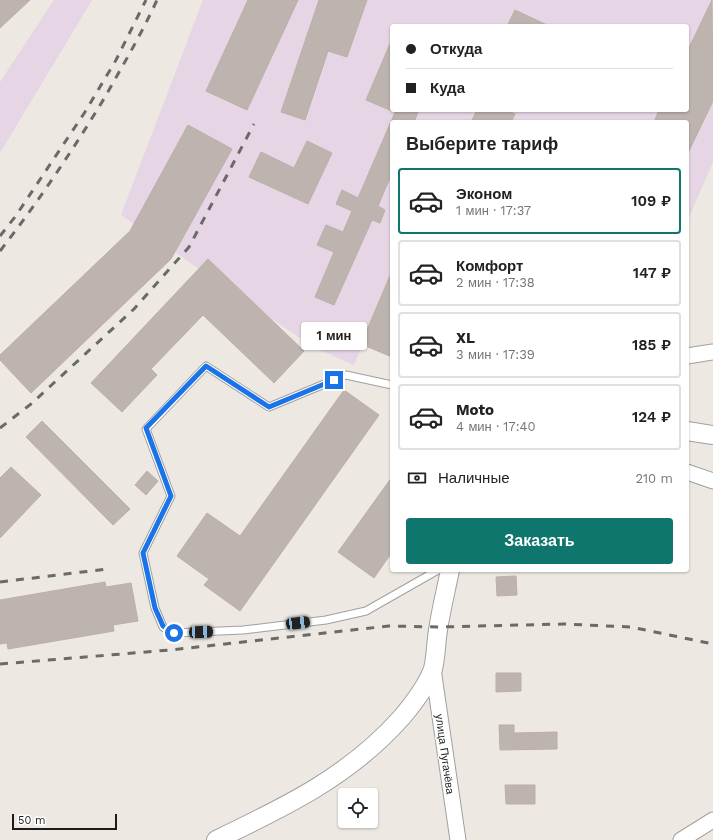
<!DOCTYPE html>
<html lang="ru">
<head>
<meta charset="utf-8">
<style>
  :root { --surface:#fff; --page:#f2f2f2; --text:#222; --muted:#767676; --line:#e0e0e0; --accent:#0f766e }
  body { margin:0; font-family:"Work Sans",sans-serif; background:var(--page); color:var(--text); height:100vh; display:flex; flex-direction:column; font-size:15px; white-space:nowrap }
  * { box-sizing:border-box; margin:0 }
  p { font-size:13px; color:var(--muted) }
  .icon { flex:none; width:22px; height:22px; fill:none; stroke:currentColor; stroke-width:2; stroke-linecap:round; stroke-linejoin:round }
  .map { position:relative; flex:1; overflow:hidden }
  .panel { position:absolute; left:390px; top:120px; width:299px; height:452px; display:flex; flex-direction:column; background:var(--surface); border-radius:4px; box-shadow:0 1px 3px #0004 }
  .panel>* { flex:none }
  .hud { position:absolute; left:390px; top:24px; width:299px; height:88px; border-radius:4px; box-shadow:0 1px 3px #0004; display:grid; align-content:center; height:88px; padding:0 16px; background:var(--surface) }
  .fabs { position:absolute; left:338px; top:788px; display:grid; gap:8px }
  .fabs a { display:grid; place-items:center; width:40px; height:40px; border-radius:4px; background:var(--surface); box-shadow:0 1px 3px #0004; font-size:20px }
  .scale { position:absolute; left:12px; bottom:10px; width:105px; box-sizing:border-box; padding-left:4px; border:2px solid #1c1c1c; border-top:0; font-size:11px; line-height:14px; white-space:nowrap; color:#1c1c1c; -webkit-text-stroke:3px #fff; paint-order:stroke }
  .end { position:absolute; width:18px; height:18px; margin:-9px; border:5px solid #1a73e8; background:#fff; box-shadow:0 0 0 2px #fff }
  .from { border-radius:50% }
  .bubble { position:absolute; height:28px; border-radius:4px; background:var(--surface); box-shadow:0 1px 3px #0004; font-size:13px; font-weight:600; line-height:28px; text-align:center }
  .car { position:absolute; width:12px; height:24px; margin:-12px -6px; border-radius:5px; box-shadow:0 0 3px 1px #0007; background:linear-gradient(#222 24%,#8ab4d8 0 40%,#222 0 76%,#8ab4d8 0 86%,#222 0) }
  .hud b { display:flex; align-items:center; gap:14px; height:38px; font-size:15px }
  .hud b+b { border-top:1px solid var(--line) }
  .hud i { width:10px; height:10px; background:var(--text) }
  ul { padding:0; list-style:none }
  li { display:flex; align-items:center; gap:12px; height:66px; margin:0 8px 6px; padding:0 8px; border:2px solid var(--line); border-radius:4px }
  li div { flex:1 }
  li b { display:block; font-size:15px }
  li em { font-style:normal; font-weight:600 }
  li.current { border-color:var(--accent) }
  li>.icon { width:36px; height:36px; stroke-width:1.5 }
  h2 { padding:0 16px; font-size:18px; line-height:48px }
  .pay { display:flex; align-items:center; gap:10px; height:44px; padding:0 16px; font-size:15px }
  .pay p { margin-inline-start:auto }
  .action { display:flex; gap:8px; margin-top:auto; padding:8px 16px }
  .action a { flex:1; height:46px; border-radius:4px; background:var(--accent); color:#fff; font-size:16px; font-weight:600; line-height:46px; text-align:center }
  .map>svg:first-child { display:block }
  .industrial { fill:#e6d5e4; fill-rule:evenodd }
  .building { fill:#bdb4af; stroke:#beaea6 }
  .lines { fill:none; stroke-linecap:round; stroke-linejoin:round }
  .service-casing { stroke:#a0a0a0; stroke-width:9 }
  .minor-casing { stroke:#a0a0a0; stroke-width:17 }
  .tertiary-casing { stroke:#a0a0a0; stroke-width:20 }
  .service { stroke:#fff; stroke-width:7 }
  .minor { stroke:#fff; stroke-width:15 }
  .tertiary { stroke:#fff; stroke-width:18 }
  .rail { stroke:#6a6a6a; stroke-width:3; stroke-dasharray:8 8; stroke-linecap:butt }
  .route { stroke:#1a73e8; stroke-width:5 }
  .labels { text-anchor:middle; stroke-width:3; stroke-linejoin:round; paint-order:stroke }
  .street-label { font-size:11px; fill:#1c1c1c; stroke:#fff }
</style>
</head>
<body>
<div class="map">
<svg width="713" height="840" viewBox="0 0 713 840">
  <rect width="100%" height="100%" fill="#ede8e2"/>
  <!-- industrial -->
  <g class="industrial">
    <polygon points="54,0 92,0 0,153 0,82"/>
    <path d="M203,0H713V162L687,222V122H392V277L354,365L313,347L121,215ZM392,26H687V110H392Z"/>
  </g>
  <!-- building -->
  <g class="building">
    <polygon points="0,0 30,0 0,28"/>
    <polygon points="248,0 298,0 247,110 206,91"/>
    <polygon points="319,0 367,0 347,57 328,51 305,120 281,112"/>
    <polygon points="712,0 713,101 687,155 687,122 654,122 659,110 687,110 687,52"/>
    <polygon points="515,10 549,26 507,26"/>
    <polygon points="392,39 392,111 366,100"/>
    <polygon points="396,110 419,110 414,122 392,122 392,173 378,206 385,210 380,223 372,220 334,305 315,297 334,252 317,245 326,225 343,232 352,211 336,204 342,190 358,198"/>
    <polygon points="477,110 506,110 515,114 511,122 471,122"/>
    <polygon points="188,125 232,149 171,259 31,393 0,360 0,355 130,231"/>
    <polygon points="307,141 332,153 308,204 249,177 261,152 294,168"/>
    <polygon points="208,259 304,351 274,383 203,315 151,369 157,375 122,412 91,383"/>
    <polygon points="392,271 392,357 361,344"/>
    <polygon points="344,390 379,415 240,611 204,585 209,579 177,556 207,513 240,536"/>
    <polygon points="42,421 130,509 113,525 26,437"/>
    <polygon points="11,467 41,495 0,538 0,478"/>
    <polygon points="147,471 158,481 146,495 135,485"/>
    <polygon points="392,477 392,552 374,578 338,552"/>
    <polygon points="516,576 517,595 497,596 496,577"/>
    <polygon points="105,582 106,587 131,583 138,621 113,625 114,631 8,649 7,643 0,644 0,600"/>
    <polygon points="496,673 521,673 521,691 496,692"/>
    <polygon points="499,725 514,725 514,733 557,732 557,749 500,750"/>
    <polygon points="505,785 535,785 535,804 506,804"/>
  </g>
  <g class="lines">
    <defs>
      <polyline id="service" points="392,385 346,375 269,407 206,366 146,429 171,496 143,553 155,608 163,627 174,633 243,630 326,620 366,611 438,570"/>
      <g id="minor">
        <polyline points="687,356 713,352"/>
        <polyline points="687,472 713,481"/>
        <polyline points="433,669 458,840"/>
        <polyline points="681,840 713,820"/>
      </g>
      <g id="tertiary">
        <polyline points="687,431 713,435"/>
        <path d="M216,840C285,807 350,776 402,717C413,704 427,685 433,669C436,657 436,642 438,630C441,610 446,590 450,570"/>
      </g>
    </defs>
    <!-- service casing -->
    <use href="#service" class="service-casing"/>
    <!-- minor casing -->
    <use href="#minor" class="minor-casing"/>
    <!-- tertiary casing -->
    <use href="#tertiary" class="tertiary-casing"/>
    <!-- service -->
    <use href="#service" class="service"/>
    <!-- minor -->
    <use href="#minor" class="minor"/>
    <!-- tertiary -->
    <use href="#tertiary" class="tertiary"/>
    <!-- rail -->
    <g class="rail">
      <polyline points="0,236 15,217 85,112 116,60 146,0"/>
      <path d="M0,251C38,202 73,150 105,97C123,65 142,33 157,0"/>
      <polyline points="0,428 31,404 134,309 189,247 254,124"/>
      <polyline points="0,582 107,569"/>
      <polyline points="0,664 170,650 389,626 439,627 564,624 631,627 713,644"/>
    </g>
  </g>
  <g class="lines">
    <!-- route -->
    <polyline class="route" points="174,633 163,626 155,608 143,553 171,496 146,428 206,366 269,407 334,380"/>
  </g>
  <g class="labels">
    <!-- street labels -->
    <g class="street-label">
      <text transform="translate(445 754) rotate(82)" y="4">улица Пугачёва</text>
    </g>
  </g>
</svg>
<div class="fabs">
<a><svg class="icon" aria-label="locate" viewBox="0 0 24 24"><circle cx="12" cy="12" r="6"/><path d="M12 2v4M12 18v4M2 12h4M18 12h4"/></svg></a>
</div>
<div class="scale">50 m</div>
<i class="end from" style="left:174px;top:633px"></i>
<i class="end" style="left:334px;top:380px"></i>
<div class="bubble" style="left:301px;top:322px;width:66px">1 мин</div>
<i class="car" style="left:298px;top:623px;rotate:83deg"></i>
<i class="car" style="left:201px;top:632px;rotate:88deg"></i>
<div class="hud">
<b><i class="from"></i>Откуда</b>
<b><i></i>Куда</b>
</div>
<section class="panel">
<h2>Выберите тариф</h2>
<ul>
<li class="current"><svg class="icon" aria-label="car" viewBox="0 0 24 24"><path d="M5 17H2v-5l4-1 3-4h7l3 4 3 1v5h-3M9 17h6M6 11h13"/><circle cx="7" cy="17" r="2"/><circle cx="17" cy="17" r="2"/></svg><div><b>Эконом</b><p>1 мин · 17:37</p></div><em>109 ₽</em></li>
<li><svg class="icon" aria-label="car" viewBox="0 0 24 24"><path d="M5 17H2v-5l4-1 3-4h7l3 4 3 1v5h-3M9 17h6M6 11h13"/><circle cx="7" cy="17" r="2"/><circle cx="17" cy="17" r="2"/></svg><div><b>Комфорт</b><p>2 мин · 17:38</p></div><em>147 ₽</em></li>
<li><svg class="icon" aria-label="car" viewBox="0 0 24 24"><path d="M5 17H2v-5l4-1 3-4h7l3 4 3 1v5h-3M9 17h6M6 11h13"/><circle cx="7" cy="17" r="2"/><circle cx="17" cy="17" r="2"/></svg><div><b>XL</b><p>3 мин · 17:39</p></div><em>185 ₽</em></li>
<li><svg class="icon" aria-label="car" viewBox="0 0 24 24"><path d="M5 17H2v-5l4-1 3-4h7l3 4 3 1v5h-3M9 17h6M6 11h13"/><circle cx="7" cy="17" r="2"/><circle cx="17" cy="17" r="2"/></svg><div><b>Moto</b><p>4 мин · 17:40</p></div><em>124 ₽</em></li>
</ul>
<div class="pay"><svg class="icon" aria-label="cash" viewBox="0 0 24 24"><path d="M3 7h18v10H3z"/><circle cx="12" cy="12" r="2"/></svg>Наличные<p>210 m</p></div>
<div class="action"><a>Заказать</a></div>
</section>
</div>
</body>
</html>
